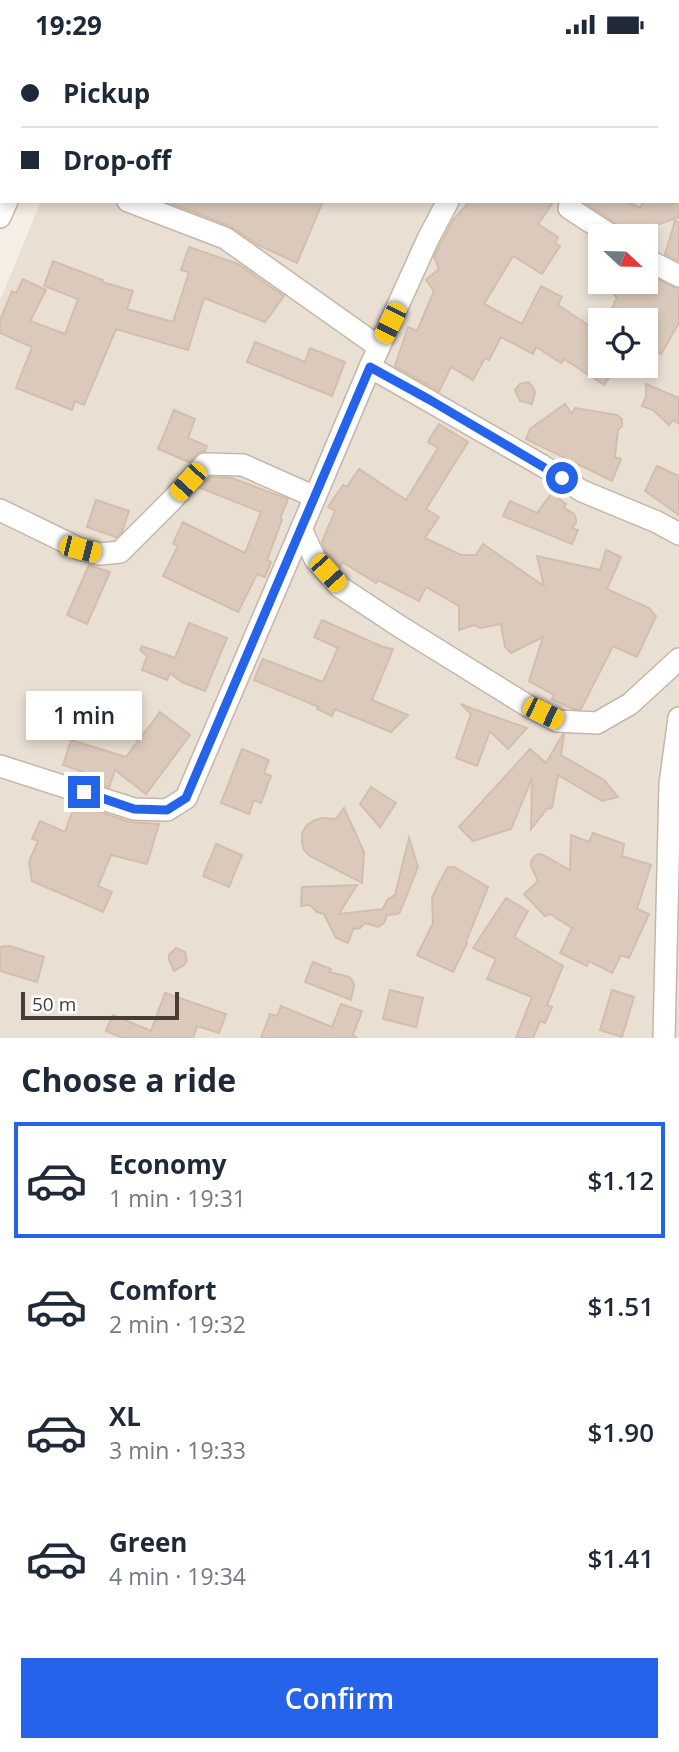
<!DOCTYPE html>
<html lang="en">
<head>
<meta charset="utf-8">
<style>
  :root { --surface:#fff; --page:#f2f2f3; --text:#1f2937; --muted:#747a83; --line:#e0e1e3; --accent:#2563eb }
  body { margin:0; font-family:"Open Sans",sans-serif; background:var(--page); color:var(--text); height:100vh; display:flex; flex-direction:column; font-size:26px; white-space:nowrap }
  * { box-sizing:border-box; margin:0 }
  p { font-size:23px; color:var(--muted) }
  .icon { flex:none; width:38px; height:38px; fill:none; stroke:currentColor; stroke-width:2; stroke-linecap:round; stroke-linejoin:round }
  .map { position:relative; height:989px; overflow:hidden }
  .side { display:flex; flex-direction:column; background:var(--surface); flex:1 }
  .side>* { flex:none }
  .hud { position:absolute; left:0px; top:0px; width:679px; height:154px; box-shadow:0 4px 10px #0003; display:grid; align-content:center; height:154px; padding:0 21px; background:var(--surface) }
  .needle { width:46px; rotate:112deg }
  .fabs { position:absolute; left:588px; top:175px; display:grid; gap:14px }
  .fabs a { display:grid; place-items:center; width:70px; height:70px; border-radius:0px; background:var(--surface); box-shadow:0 4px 10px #0003; font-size:35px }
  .scale { position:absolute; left:21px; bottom:18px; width:158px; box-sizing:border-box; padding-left:7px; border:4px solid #483d34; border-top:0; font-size:19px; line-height:24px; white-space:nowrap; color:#483d34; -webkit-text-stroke:5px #fff; paint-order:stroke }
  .end { position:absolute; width:32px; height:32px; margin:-16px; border:9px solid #2563eb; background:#fff; box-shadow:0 0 0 4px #fff }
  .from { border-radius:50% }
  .bubble { position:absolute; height:49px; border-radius:0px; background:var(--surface); box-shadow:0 4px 10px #0003; font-size:23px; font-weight:600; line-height:49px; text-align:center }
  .car { position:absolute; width:21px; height:42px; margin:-21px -10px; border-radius:9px; box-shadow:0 0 5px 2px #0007; background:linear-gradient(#f5c518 24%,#345 0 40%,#f5c518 0 76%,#345 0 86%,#f5c518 0) }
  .hud b { display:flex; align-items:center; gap:24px; height:66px; font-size:26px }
  .hud b+b { border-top:2px solid var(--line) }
  .hud i { width:18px; height:18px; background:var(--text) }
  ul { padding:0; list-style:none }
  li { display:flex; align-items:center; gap:21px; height:116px; margin:0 14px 10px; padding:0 7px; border:4px solid transparent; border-radius:0px }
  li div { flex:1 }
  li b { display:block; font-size:26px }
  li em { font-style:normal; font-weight:600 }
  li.selected { border-color:var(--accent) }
  li>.icon { width:63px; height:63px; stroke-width:1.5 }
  h2 { padding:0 21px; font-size:32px; line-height:84px }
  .primary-button { display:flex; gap:14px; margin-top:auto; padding:14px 21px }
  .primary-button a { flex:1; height:80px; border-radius:0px; background:var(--accent); color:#fff; font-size:28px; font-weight:600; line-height:80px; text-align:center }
  .status { display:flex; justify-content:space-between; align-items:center; height:49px; padding:0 35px; background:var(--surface); direction:ltr }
  .status svg { height:19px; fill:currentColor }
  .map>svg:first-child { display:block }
  .residential { fill:#e9dfd3; fill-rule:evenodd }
  .building { fill:#dbcabc; stroke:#d3beac; stroke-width:2 }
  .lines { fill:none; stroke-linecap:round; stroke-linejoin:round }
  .minor-casing { stroke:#c4b7aa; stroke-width:24 }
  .minor { stroke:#fff; stroke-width:21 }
  .route { stroke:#2563eb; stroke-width:9 }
</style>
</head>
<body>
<div class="status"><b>19:29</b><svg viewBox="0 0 49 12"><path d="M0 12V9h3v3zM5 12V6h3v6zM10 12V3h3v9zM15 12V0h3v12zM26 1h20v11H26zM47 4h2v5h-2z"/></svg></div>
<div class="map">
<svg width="679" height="989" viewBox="0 0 679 989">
  <rect width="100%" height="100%" fill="#f5eee5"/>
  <!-- residential -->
  <path class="residential" d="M103,0H679V989H0V252L41,152H677V2H102ZM600,187H646V233H600ZM600,271H646V317H600Z"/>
  <!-- building -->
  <g class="building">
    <polygon points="166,152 323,152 297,214 256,195 230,177"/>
    <polygon points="470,152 554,152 538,175 558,188 555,194 560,197 542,225 513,207 484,255 522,275 541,237 562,248 558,256 600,284 600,317 617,317 604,336 564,310 561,314 536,298 533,305 501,288 489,311 485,309 473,331 451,318 439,342 395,317 408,278 417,282 434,242 426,231 439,220 434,208 440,196 453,171"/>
    <polygon points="583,152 626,152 640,159 644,152 679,152 679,168 634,184 621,178"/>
    <polygon points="675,172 679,173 679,212 665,205"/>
    <polygon points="189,198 238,215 284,247 265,273 204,249 188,301 116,280 84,356 75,352 72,361 16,339 32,298 0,284 0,271 12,242 16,244 23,230 46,241 30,272 65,285 78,250 44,237 53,212 103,231 102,233 133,242 127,260 173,273 189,223 181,221"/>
    <polygon points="657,230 679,240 679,274 661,305 646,296 646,271 606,271 617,249 604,233 652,233 655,236"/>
    <polygon points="255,293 305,313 310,299 345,313 332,347 247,313"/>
    <polygon points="528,333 533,338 535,343 532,355 520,352 515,341 520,335"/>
    <polygon points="646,335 679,349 679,375 673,371 669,376 653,361 642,357 646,348"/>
    <polygon points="565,355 572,365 575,359 617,366 622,370 622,377 618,381 615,408 621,410 612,432 526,390 530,380"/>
    <polygon points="174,361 195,370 188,389 207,397 205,402 199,403 189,413 158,400"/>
    <polygon points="439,375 468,393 426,460 439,468 425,489 461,506 476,506 483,495 544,537 537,507 600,521 606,501 621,508 607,540 649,559 656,567 637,608 613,597 581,660 573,660 552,650 554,646 529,632 543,588 511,604 505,598 501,575 480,579 474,576 459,581 459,557 426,538 419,552 378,531 376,534 342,513 340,518 326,503 322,493 335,462 328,458 343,436 347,438 359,420 406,451 438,399 428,393"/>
    <polygon points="657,417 679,427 679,466 645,442"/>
    <polygon points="211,428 232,429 288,450 280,470 282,471 267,511 271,513 265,528 257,525 238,563 163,527 178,497 173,494 183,473 245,504 261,463 200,439"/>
    <polygon points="552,444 566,455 563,458 574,465 576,470 576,474 572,479 578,481 572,495 503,467 510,452 537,464"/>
    <polygon points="96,451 129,462 122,483 116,488 87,478"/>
    <polygon points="89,516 110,523 87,575 67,566"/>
    <polygon points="322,571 383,598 393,600 372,651 408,666 391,683 335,660 332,667 317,660 319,658 254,631 263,610 323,633 338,599 314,588"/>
    <polygon points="189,574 227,589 205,642 182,633 170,624 167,631 142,621 147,607 140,601 142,597 175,609"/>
    <polygon points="461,655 473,660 527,679 508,700 490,682 477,717 456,709 471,665"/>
    <polygon points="160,663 190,686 146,745 115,721 109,738 84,730 86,724 63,716 71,691 126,708"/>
    <polygon points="563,685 564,685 561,706 604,731 618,748 602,752 558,726 552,759 547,760 531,780 532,729 511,780 473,792 459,778 530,700 546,714"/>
    <polygon points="242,700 269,711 264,724 271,727 261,754 254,751 249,765 221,754"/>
    <polygon points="371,738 396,754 380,778 360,755"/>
    <polygon points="75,755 130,773 159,775 147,815 111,806 98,837 112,843 103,863 32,832 29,813 38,792 32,790 40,772 65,783"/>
    <polygon points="344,759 364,803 362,834 310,807 304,801 302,793 302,785 306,777 313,772 321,769 336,770"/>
    <polygon points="593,784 624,795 622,807 651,816 637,860 649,865 629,909 621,906 612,924 589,912 587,917 560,904 572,879 550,865 545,867 524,845 538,832 531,817 531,812 534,808 538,805 543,806 570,821 571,786 589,793"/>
    <polygon points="409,789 418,818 400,863 397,865 387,866 384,874 378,878 365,874 360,879 353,880 348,894 336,889 324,865 317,863 310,856 301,857 302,838 357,836 339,865 383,860 387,851 395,846"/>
    <polygon points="216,795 242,806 229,838 203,827"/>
    <polygon points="448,818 454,818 488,838 466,893 467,894 453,923 417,906 433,874 432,849 439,834"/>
    <polygon points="506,849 528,862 514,888 563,917 547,956 552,958 545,974 540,972 533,989 516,989 532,948 487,930 496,910 473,899"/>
    <polygon points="10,897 44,908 37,933 0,922 0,898"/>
    <polygon points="176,899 185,903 187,912 184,916 174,922 169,911 169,906"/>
    <polygon points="313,913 331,920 329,923 349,928 352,931 354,936 351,951 305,933"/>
    <polygon points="390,941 423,949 416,978 383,970"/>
    <polygon points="612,941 634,948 622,988 600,981"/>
    <polygon points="165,944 226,965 219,984 197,977 193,989 123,989 106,982 113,966 151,982"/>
    <polygon points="341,955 362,962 353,986 357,989 261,989 270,965 277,967 281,957 332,978"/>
  </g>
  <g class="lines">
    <defs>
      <g id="minor">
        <polyline points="660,0 663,2"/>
        <polyline points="68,2 68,0"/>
        <polyline points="550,2 552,0"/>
        <polyline points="677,10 679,11"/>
        <polyline points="128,152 225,189 379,298"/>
        <polyline points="569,159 612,187"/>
        <polyline points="0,168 7,152"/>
        <polyline points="646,210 679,227"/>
        <polyline points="370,318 543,417 582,442 657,473 679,485"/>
        <polyline points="0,461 80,500 100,505 120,503 171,452 205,415 243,416 315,448 370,318 428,190 448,152"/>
        <polyline points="301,480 315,510 340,538 399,577 528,657 557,672 597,674 630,655 679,610"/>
        <polyline points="0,717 134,760 167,761 186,749 315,448"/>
        <polyline points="664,989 670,735 679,669"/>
      </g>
    </defs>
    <!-- minor casing -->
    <use href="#minor" class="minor-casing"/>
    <!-- minor -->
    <use href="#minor" class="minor"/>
  </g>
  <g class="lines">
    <!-- route -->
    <polyline class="route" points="84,743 134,760 167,761 186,749 370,318 430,351 562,429"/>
  </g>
</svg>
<div class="fabs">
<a><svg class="needle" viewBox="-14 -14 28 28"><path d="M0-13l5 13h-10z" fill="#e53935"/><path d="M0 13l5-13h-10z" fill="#747a83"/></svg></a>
<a><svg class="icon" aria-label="locate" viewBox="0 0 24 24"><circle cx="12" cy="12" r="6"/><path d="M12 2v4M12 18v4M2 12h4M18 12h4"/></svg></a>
</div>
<div class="scale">50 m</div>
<i class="end from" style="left:562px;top:429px"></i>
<i class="end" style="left:84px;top:743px"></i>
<div class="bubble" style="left:26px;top:642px;width:116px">1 min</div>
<i class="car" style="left:390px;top:274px;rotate:206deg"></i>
<i class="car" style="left:188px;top:433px;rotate:222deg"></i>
<i class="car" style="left:80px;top:500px;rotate:104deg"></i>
<i class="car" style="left:328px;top:524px;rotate:138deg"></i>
<i class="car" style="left:543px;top:664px;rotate:116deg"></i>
<div class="hud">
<b><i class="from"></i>Pickup</b>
<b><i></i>Drop-off</b>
</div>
</div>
<section class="side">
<h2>Choose a ride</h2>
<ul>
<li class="selected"><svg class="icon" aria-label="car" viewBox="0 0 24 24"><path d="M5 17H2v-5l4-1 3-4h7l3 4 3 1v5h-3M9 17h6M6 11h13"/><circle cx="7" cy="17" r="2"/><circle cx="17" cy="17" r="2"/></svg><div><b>Economy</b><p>1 min · 19:31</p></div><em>$1.12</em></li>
<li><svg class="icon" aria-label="car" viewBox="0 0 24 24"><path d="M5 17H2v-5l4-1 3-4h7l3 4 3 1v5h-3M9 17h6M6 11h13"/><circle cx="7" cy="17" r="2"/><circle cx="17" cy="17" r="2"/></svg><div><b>Comfort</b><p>2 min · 19:32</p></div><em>$1.51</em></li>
<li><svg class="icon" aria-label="car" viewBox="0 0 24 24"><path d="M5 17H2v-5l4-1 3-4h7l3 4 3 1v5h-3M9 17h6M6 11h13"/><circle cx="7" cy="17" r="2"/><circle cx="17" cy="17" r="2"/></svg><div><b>XL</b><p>3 min · 19:33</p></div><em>$1.90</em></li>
<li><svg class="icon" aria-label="car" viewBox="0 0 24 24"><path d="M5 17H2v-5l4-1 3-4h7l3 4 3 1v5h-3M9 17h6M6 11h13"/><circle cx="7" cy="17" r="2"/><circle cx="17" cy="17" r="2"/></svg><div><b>Green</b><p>4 min · 19:34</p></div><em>$1.41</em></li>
</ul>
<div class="primary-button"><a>Confirm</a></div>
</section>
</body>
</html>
